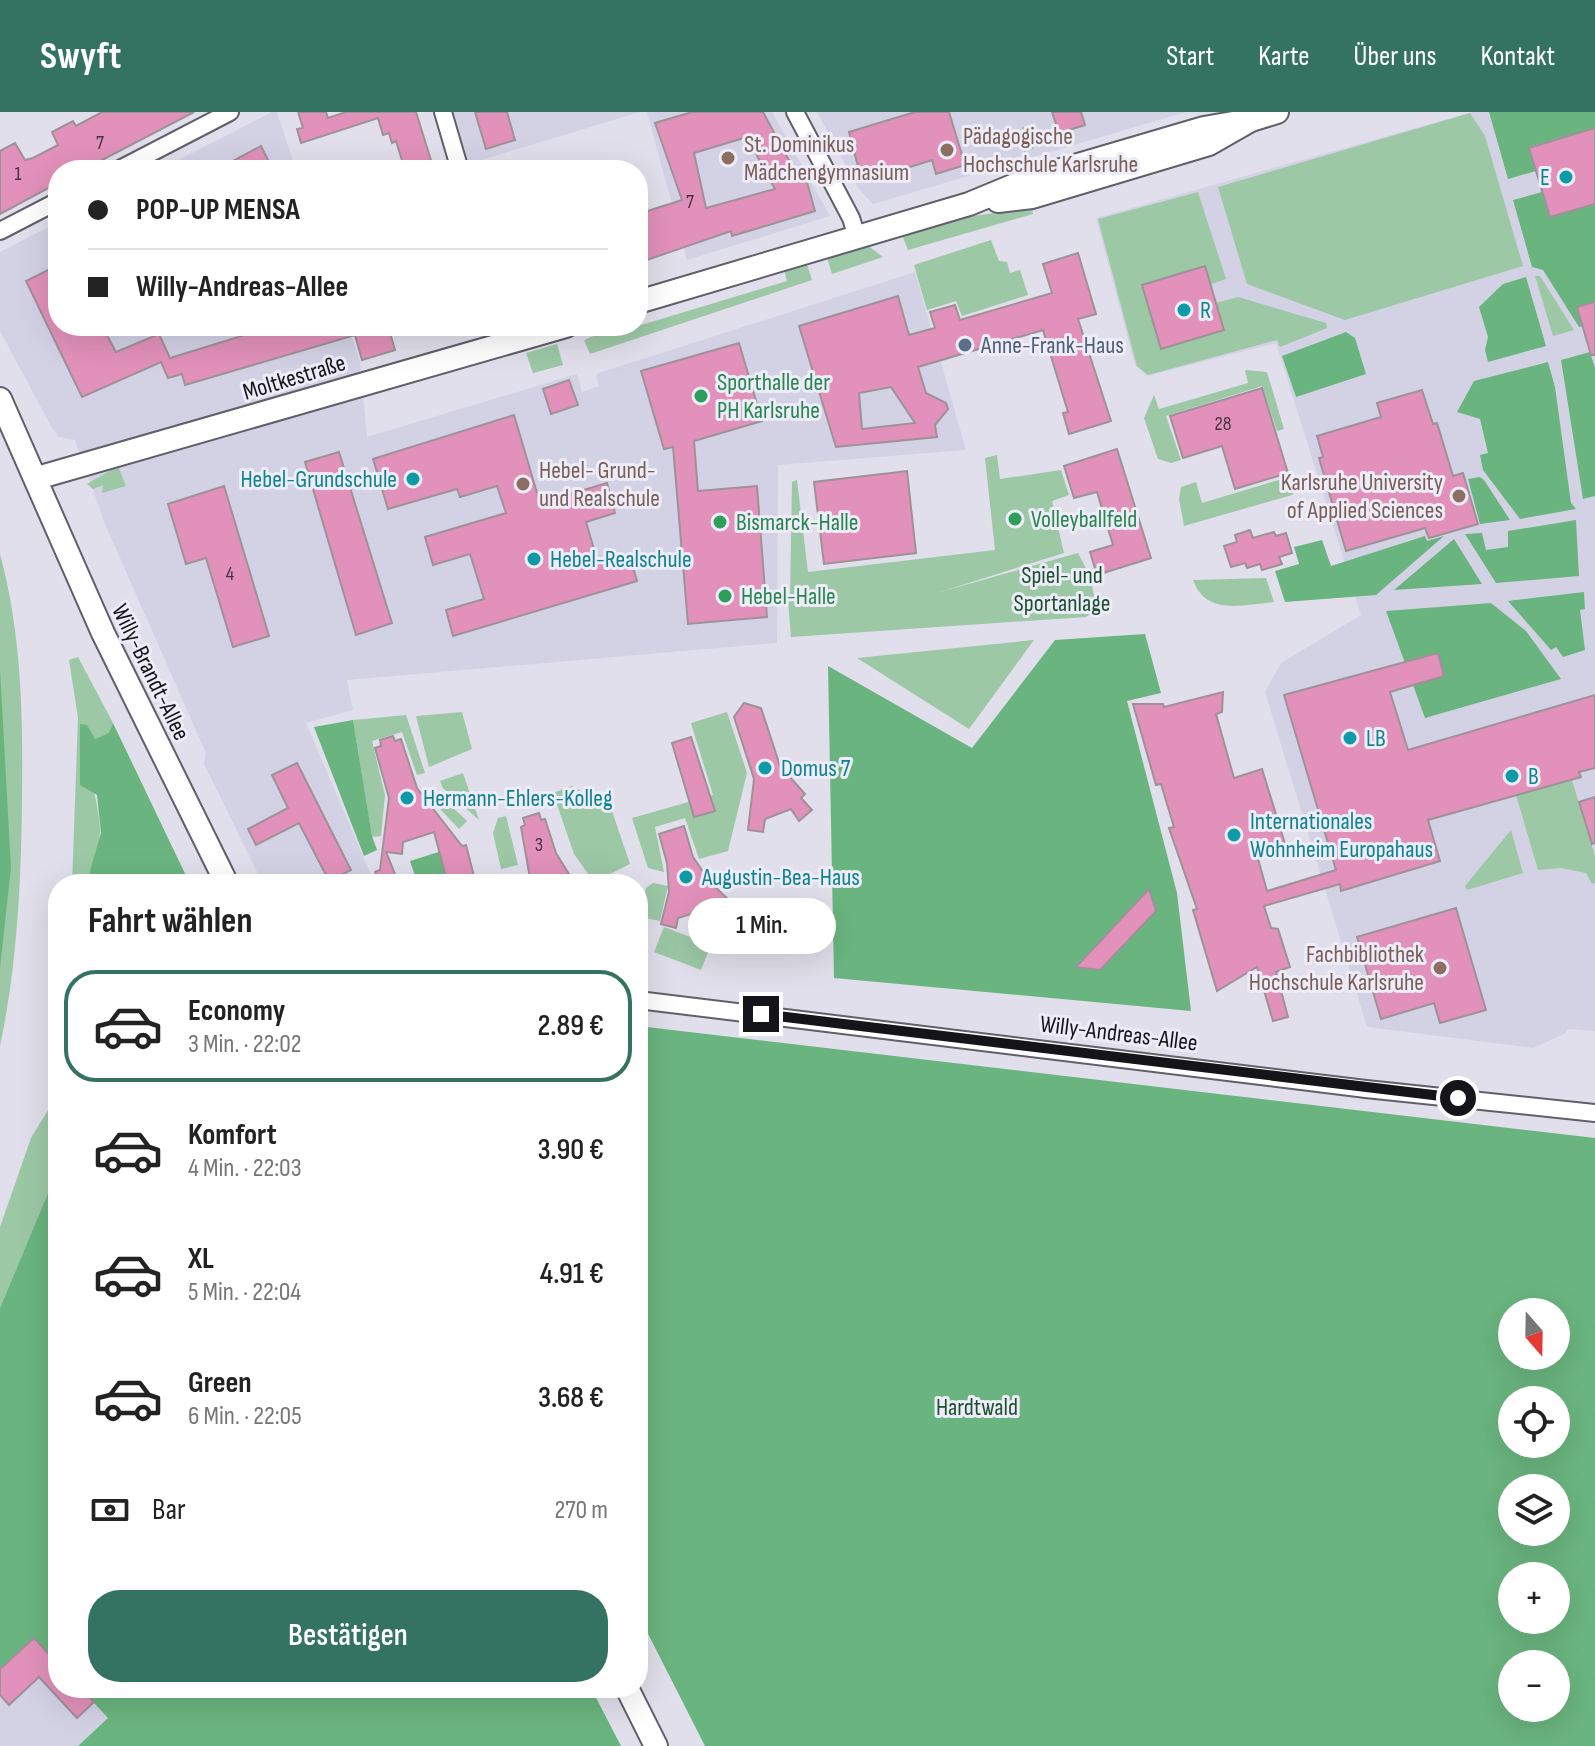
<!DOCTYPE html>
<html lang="de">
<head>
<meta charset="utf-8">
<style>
  :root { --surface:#fff; --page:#f6f6f6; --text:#222; --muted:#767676; --line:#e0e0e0; --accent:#347361 }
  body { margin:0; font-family:"Sofia Sans Condensed",sans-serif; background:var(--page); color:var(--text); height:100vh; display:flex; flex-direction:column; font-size:30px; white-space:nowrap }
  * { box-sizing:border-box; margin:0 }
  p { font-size:26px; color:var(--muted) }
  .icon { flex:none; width:44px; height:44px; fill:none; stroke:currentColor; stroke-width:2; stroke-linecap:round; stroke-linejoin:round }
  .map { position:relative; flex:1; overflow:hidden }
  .sheet { position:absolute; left:48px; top:762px; width:600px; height:824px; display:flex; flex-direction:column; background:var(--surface); border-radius:32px; box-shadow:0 8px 32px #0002 }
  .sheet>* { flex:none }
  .hud { position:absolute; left:48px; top:48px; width:600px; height:176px; border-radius:32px; box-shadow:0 8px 32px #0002; display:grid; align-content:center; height:176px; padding:0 40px; background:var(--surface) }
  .needle { width:52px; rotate:160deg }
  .tools { position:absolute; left:1498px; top:1186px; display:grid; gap:16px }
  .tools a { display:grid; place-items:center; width:72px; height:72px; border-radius:50%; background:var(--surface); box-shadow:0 8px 32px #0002; font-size:40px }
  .end { position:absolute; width:36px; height:36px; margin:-18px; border:10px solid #151519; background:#fff; box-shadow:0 0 0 4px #fff }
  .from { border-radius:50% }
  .bubble { position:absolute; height:56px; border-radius:28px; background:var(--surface); box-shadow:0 8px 32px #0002; font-size:26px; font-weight:600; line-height:56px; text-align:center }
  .hud b { display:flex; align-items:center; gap:28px; height:76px; font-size:30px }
  .hud b+b { border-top:2px solid var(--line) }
  .hud i { width:20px; height:20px; background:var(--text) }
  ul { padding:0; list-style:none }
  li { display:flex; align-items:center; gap:24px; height:112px; margin:0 16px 12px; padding:0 24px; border:4px solid transparent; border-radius:32px }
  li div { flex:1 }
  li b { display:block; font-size:30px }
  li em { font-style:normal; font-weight:600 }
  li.active { border-color:var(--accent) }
  li>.icon { width:72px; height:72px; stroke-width:1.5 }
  h2 { padding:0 40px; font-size:36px; line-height:96px }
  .pay { display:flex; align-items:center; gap:20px; height:88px; padding:0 40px; font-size:30px }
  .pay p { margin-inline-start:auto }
  .button { display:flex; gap:16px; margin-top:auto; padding:16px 40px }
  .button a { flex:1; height:92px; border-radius:32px; background:var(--accent); color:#fff; font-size:32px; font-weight:600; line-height:92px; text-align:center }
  header { display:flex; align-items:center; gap:48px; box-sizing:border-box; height:112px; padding:0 40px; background:var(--accent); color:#fff }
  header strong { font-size:38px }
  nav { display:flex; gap:44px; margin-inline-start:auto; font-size:28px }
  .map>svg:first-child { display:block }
  .built { fill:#d3d2e5 }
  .green { fill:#9cc8a6 }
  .forest { fill:#6ab57f; fill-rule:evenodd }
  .building { fill:#e291ba; stroke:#9e9197; stroke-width:2; fill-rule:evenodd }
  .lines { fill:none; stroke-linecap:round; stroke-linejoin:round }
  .street-casing { stroke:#605f6a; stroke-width:20 }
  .secondary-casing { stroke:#605f6a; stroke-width:26 }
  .street { stroke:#fff; stroke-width:16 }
  .secondary { stroke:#fff; stroke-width:22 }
  .route { stroke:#151519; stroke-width:10 }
  .education-dot { fill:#8d6e63; stroke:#edecf8; stroke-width:3 }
  .culture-dot { fill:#0f9aa8; stroke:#edecf8; stroke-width:3 }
  .service-dot { fill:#5c6f8a; stroke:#edecf8; stroke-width:3 }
  .leisure-dot { fill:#2e9e5b; stroke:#edecf8; stroke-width:3 }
  .labels { text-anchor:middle; stroke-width:6; stroke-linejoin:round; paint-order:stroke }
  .number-label { font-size:20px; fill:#483441 }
  .education-label { font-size:24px; fill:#785e54; stroke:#edecf8; text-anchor:start }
  .culture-label { font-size:24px; fill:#0d838f; stroke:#edecf8; text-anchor:start }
  .service-label { font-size:24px; fill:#4e5e75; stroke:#edecf8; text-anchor:start }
  .street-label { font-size:24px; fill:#151519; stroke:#edecf8 }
  .leisure-label { font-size:24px; fill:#27864d; stroke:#edecf8; text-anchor:start }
  .park-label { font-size:24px; fill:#1a512d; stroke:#edecf8 }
</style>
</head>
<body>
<header>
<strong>Swyft</strong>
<nav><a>Start</a><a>Karte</a><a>Über uns</a><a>Kontakt</a></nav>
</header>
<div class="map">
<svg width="1595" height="1634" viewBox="0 0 1595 1634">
  <rect width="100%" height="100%" fill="#e0dfeb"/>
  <!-- built -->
  <g class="built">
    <polygon points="272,0 277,0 296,58 159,58"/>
    <polygon points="454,0 640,0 468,52"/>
    <polygon points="647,0 772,0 830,104 687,148"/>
    <polygon points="817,0 1186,0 873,92 858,76"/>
    <polygon points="1473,0 1595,0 1595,919 1567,917 1566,921 1533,936 1367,915 1265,580 1281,551 1361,503 1276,231 1147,264 1135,253 1096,106"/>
    <polygon points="58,110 58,214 348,214 360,250 367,325 577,262 582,280 599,274 596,262 915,160 966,338 778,353 777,531 347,568 353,598 306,611 375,772 263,772 204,652 206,641 105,412 75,328 59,325 52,316 0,219 0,140"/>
    <polygon points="34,1526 58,1576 80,1576 108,1606 78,1634 0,1634 0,1557"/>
  </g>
  <!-- green -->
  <g class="green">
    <polygon points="1470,1 1485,24 1523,154 1345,208 1247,172 1218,75"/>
    <polygon points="1033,14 1039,24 1033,37 1024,40 1022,30 1027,32 1031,26 1024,22 1022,15"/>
    <polygon points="1198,80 1226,167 1211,172 1205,154 1224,218 1216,191 1238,185 1326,211 1327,216 1280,235 1277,228 1148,263 1137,254 1098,107"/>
    <polygon points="1032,96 1033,102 908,138 902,123 965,105"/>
    <polygon points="991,128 999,149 1007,150 1010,161 1020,158 1028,183 962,204 956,189 927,198 914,153"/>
    <polygon points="867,133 883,145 832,162 827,146"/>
    <polygon points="806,149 812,168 590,242 584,228 618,214 638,214 787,169 784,157"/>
    <polygon points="1535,164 1540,164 1574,218 1553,224"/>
    <polygon points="557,232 563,253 533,261 526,241"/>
    <polygon points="1245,258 1267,260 1284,317 1277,319 1262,274 1166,304 1181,348 1171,351 1158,347 1144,306 1154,283 1159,297 1248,271"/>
    <polygon points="997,343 1000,367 1061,358 1069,383 1052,389 1064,441 940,480 1078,441 1090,464 1097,498 1086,505 791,525 788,489 822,485 790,487 792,370 797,368 808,460 995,438 985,346"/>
    <polygon points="118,354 126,374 102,381 103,373 93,377 87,372"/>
    <polygon points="1292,364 1296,379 1292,383 1184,414 1179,387 1181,375 1196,370 1202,391"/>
    <path d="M0,442C22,524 23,606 22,691C21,772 17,854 0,934Z"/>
    <path d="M1266,466L1274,490C1242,493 1206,504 1193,468Z"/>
    <polygon points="1034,528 969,617 857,546"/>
    <path d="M78,545L113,611L110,621L95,627L80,613C83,649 98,681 100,717C101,736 90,753 91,772H72L78,606L69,548Z"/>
    <polygon points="462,600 472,637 429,655 416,604"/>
    <polygon points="727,600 747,661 728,739 699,747 685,706 655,715 664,760 648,756 632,706 713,683 691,611"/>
    <polygon points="406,603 425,661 417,663 402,620 372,629 385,683 381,724 372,725 353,608"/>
    <polygon points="463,661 479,708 443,676 440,669"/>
    <polygon points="1572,668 1595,744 1595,771 1592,772 1586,761 1561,756 1538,758 1516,683"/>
    <polygon points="572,674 611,696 630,752 594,770 574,742 553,681"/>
    <polygon points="433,677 467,709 459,717 424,680"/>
    <polygon points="506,704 518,753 501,757 493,721 498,706"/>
    <polygon points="1511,718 1523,761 1467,778 1465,774"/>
    <polygon points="653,771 668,774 660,809 639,805 646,776"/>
    <polygon points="664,815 711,833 701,858 654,840"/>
    <polygon points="58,893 58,960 54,963 48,955"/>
    <polygon points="58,982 58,1057 0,1196 0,1115 31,1026"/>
  </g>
  <!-- forest -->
  <g class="forest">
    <polygon points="1489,0 1595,0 1595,16 1529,35 1536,59 1508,67"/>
    <polygon points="1542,80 1550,105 1595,92 1595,190 1577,195 1583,214 1579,215 1543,158 1532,155 1513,88"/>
    <polygon points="1526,165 1546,234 1488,250 1485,238 1488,225 1479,195 1503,172"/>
    <polygon points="1346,220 1355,226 1366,262 1296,285 1282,244"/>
    <polygon points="1590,240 1595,256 1595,384 1583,387 1561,248"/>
    <polygon points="1548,250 1555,275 1571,391 1576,397 1520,407 1483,358 1480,343 1488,341 1480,307 1457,300 1474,269"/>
    <polygon points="1480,365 1484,368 1510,408 1480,412 1468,367"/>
    <polygon points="1576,408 1579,464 1496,471 1465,422 1482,421 1486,438 1508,435 1508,419"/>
    <polygon points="1425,424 1427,429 1444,424 1376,483 1285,490 1275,459 1299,452 1294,435 1322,428 1331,454"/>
    <polygon points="1454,427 1482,472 1394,478"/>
    <polygon points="1584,480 1585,497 1580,498 1585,538 1563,545 1556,535 1551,538 1508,489"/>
    <polygon points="1491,491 1526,519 1561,567 1425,606 1386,499"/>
    <polygon points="1145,522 1161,581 1127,589 1177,781 1191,899 834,866 828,554 972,636 1055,528"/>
    <polygon points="0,557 11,756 0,856"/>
    <polygon points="353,608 372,724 377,738 364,744 314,615"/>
    <polygon points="113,611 190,772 91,772 90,759 101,721 97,683 80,673 80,612 87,613 95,627 109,621"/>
    <polygon points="445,738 453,769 415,764 410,749"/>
    <path d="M638,914L1595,1026V1634H705L638,1502ZM1512,1200H1556V1244H1512ZM1512,1288H1556V1332H1512ZM1512,1376H1556V1420H1512ZM1512,1464H1556V1508H1512ZM1512,1552H1556V1596H1512Z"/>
    <polygon points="58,1057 58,1552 33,1526 0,1557 0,1196"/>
    <polygon points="80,1576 591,1576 621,1634 78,1634 108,1606"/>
  </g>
  <!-- building -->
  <g class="building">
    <polygon points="102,0 194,0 83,58 58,58 58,71 0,102 0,39 15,31 25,48 33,46 58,33 52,20 73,9 76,14"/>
    <polygon points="298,0 326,0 328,6 346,0 416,0 434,58 405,58 396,29 392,31 389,21 383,23 378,6 301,31 297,17 303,16"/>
    <polygon points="475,0 507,0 515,28 486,37"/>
    <path d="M692,0H763L798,65L805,63L815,99L732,124L731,119L638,151V102L682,88L655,11ZM747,25L775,77L706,96L694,41Z"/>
    <polygon points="915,0 949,0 965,53 936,62 932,48 869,68 868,64 861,66 849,20"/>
    <polygon points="1052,0 1081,0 1085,13 1059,21"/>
    <polygon points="1595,16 1595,92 1550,105 1529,36"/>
    <polygon points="261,34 273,58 216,58"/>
    <path d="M1078,141L1096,202L1078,207L1111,309L1069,322L1063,301L1068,300L1043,218L918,255L926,281L946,291L948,297L935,313L937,325L836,335L799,214L898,184L909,223L935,216L930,200L955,193L960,208L1052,181L1043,152ZM891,275L915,311L862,317L859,281Z"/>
    <polygon points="58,153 58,214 102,214 116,240 159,222 170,246 274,214 388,214 395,238 362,248 355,223 185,273 182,262 168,266 161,250 82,285 26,169"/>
    <polygon points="1205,154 1224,218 1161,237 1142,173"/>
    <polygon points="1595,190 1595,243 1591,243 1577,195"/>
    <polygon points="739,231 762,309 694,329 698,379 757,374 767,505 688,512 673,335 664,337 641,259"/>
    <polygon points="569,268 578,293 551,302 543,277"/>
    <polygon points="1262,276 1288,361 1235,377 1222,334 1183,346 1170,304"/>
    <polygon points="1422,278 1433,312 1437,311 1453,364 1463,361 1478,412 1429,426 1425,416 1346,439 1319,346 1323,345 1317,324 1381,305 1377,291"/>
    <polygon points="514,303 540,391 607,371 615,401 586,410 598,451 629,442 637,469 453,524 446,498 484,487 470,442 433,453 425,425 506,401 497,374 460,385 457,377 388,397 373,347"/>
    <polygon points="1117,337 1151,446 1097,463 1090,440 1113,433 1097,380 1074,386 1064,354"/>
    <polygon points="339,340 392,511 356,523 305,350"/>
    <polygon points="907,359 916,441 824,452 814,370"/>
    <polygon points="224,374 269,524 233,535 206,446 186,452 168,392"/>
    <polygon points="1250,418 1253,426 1274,420 1276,424 1286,421 1292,441 1279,445 1282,452 1262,458 1260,452 1247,456 1245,451 1231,455 1224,434 1237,430 1235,423"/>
    <polygon points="1438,541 1444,564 1390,580 1408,638 1595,583 1595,656 1579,660 1581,665 1428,708 1440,749 1341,779 1340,772 1264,794 1271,816 1278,817 1290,855 1276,860 1288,905 1273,909 1257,855 1217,879 1193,798 1197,797 1169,716 1174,715 1161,672 1156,673 1133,592 1163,592 1164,595 1223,580 1222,600 1216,602 1234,666 1262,657 1286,735 1257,743 1267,779 1336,758 1284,583"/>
    <polygon points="744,591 761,596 780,654 805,682 801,686 812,698 799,709 791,697 765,707 763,720 748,718 754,667 734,605"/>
    <polygon points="393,624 395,629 401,627 417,676 462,734 466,733 476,772 454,772 453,766 447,768 434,720 403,730 402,742 386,740 399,772 380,772 375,760 380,758 389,686 375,636 381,634 380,628"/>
    <polygon points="691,625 715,699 694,705 672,631"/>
    <polygon points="297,651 351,758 329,769 299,711 256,733 248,717 288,696 272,663"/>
    <polygon points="1595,685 1595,731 1592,732 1579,690"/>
    <polygon points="539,701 541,708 545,707 556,741 575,772 531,772 521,715 525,713 523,706"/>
    <polygon points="684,714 693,745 711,771 732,791 722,803 713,795 678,806 676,816 661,812 669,780 667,751 659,722"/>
    <polygon points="1149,777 1156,799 1100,858 1076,855"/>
    <polygon points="1456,796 1486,898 1440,911 1434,891 1381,907 1357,825"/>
    <polygon points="34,1526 58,1552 58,1576 80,1576 94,1590 77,1606 39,1565 9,1593 0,1583 0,1557"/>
  </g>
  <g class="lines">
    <defs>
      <g id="street">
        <polyline points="443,0 460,58"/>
        <polyline points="795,0 851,106 857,125"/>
        <polyline points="118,58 230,0"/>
        <polyline points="0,119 58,89"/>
        <polyline points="638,888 1366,977 1595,1001"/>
      </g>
      <g id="secondary">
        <polyline points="998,89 1032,85 1209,32 1251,8 1277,0"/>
        <polyline points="638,190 969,92 1027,68 1204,16 1251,8"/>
        <polyline points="0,287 103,521 227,772"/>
        <polyline points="37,366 566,214"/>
        <polyline points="627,1576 656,1634"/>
      </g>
    </defs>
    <!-- street casing -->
    <use href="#street" class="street-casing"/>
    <!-- secondary casing -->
    <use href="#secondary" class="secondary-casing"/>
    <!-- street -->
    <use href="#street" class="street"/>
    <!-- secondary -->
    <use href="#secondary" class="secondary"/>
  </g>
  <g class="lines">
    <!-- route -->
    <polyline class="route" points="761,902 1458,986"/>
  </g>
  <!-- markers -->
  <g class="education-dot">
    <circle cx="947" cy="38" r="8"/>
    <circle cx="728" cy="46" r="8"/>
    <circle cx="523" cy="372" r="8"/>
    <circle cx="1459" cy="384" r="8"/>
    <circle cx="1440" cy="856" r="8"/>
  </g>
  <g class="culture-dot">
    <circle cx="1566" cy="65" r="8"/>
    <circle cx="1184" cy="198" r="8"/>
    <circle cx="413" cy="367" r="8"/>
    <circle cx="534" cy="447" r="8"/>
    <circle cx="1350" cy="626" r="8"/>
    <circle cx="765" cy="656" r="8"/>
    <circle cx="1512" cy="664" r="8"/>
    <circle cx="407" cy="686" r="8"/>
    <circle cx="1234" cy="723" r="8"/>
    <circle cx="686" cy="765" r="8"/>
  </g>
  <circle class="service-dot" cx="965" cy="233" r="8"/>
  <g class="leisure-dot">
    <circle cx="701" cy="284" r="8"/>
    <circle cx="1015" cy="407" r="8"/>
    <circle cx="720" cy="410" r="8"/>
    <circle cx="725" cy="484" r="8"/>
  </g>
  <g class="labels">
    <!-- number labels -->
    <g class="number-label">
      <text x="100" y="37">7</text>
      <text x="18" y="68">1</text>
      <text x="690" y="96">7</text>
      <text x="1223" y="318">28</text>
      <text x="230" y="468">4</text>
      <text x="539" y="739">3</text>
    </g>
    <!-- education labels -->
    <g class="education-label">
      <text x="963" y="32">Pädagogische<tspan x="963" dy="28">Hochschule Karlsruhe</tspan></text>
      <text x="744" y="40">St. Dominikus<tspan x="744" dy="28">Mädchengymnasium</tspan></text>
      <text x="539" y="366">Hebel- Grund-<tspan x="539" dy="28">und Realschule</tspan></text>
      <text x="1443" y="378" text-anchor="end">Karlsruhe University<tspan x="1443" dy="28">of Applied Sciences</tspan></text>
      <text x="1424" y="850" text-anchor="end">Fachbibliothek<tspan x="1424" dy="28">Hochschule Karlsruhe</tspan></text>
    </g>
    <!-- culture labels -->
    <g class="culture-label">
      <text x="1550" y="73" text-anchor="end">E</text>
      <text x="1200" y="206">R</text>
      <text x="397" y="375" text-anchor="end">Hebel-Grundschule</text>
      <text x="550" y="455">Hebel-Realschule</text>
      <text x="1366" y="634">LB</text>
      <text x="781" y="664">Domus 7</text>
      <text x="1528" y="672">B</text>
      <text x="423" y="694">Hermann-Ehlers-Kolleg</text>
      <text x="1250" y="717">Internationales<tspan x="1250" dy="28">Wohnheim Europahaus</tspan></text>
      <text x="702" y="773">Augustin-Bea-Haus</text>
    </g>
    <!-- service labels -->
    <g class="service-label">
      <text x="981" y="241">Anne-Frank-Haus</text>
    </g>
    <!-- street labels -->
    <g class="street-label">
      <text transform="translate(294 265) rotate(-17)" y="8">Moltkestraße</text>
      <text transform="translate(151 560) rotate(64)" y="8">Willy-Brandt-Allee</text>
      <text transform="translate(1119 921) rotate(7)" y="8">Willy-Andreas-Allee</text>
    </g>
    <!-- leisure labels -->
    <g class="leisure-label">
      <text x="717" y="278">Sporthalle der<tspan x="717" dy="28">PH Karlsruhe</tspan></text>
      <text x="1031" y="415">Volleyballfeld</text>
      <text x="736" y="418">Bismarck-Halle</text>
      <text x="741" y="492">Hebel-Halle</text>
    </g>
    <!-- park labels -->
    <g class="park-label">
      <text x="1062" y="471">Spiel- und<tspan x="1062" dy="28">Sportanlage</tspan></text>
      <text x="977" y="1303">Hardtwald</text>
    </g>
  </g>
</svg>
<div class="tools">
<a><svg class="needle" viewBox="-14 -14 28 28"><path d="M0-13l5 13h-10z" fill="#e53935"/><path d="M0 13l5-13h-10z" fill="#767676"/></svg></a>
<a><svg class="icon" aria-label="locate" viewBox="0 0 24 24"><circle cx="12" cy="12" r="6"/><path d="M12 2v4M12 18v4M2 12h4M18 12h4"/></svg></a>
<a><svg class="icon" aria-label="layers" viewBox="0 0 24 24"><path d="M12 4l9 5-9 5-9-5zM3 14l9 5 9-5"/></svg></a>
<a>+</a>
<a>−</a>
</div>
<i class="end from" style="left:1458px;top:986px"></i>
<i class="end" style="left:761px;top:902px"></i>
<div class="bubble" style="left:688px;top:786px;width:148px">1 Min.</div>
<div class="hud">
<b><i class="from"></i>POP-UP MENSA</b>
<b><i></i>Willy-Andreas-Allee</b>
</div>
<section class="sheet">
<h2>Fahrt wählen</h2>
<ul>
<li class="active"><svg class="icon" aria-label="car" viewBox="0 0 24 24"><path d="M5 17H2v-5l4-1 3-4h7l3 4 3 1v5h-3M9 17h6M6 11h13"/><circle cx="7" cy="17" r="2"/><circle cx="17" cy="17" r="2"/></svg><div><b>Economy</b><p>3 Min. · 22:02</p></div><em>2.89 €</em></li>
<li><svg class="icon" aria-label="car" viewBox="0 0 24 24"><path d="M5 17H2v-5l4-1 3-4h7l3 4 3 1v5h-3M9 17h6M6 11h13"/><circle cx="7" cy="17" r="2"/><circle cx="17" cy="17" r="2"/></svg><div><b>Komfort</b><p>4 Min. · 22:03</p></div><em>3.90 €</em></li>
<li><svg class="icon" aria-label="car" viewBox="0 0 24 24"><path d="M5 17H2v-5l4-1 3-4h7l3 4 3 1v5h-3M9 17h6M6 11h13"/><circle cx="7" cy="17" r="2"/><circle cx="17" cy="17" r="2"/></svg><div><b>XL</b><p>5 Min. · 22:04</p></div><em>4.91 €</em></li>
<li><svg class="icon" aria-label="car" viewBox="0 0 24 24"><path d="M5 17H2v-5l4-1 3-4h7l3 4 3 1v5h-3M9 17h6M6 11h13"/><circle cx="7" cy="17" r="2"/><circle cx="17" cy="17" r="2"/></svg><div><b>Green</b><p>6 Min. · 22:05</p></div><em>3.68 €</em></li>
</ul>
<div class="pay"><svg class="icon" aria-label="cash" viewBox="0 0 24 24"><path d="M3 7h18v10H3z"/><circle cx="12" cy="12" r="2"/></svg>Bar<p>270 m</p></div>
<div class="button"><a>Bestätigen</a></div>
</section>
</div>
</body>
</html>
